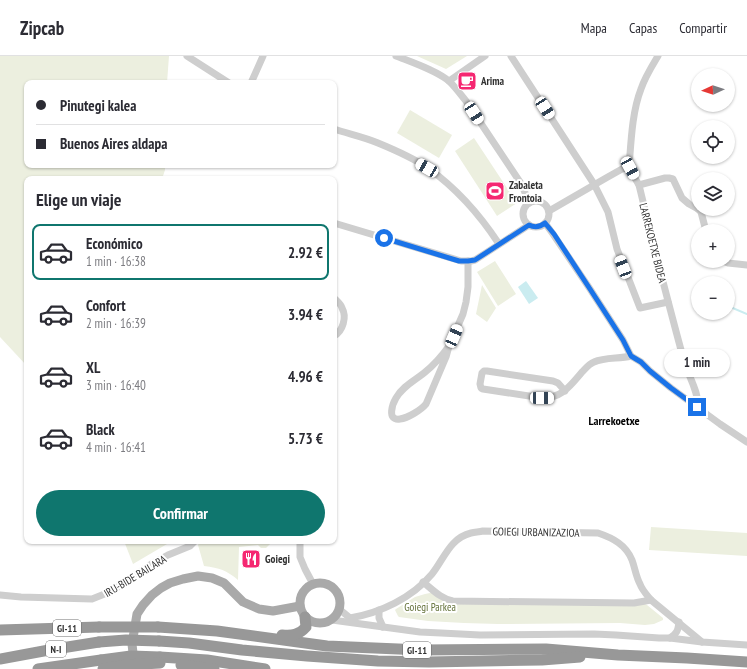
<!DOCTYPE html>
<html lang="es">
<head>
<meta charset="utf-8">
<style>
  :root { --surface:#fff; --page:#f2f2f3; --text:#2b2b33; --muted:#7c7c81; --line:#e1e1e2; --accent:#0f766e }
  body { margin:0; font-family:"PT Sans Narrow",sans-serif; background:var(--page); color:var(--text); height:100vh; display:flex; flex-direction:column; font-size:15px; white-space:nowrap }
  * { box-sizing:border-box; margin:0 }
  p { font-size:13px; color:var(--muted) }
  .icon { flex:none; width:22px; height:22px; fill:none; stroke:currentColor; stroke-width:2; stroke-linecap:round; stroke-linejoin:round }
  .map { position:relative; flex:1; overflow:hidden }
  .sheet { position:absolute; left:24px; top:120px; width:313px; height:368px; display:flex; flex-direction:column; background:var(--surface); border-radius:8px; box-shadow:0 1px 3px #0004 }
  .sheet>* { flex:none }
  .banner { position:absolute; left:24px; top:24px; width:313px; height:88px; border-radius:8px; box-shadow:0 1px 3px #0004; display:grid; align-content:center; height:88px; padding:0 12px; background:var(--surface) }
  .needle { width:26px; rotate:267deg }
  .fabs { position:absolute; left:691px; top:12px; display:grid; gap:8px }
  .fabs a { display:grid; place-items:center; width:44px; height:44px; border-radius:50%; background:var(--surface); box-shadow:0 1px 3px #0004; font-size:20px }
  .end { position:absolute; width:18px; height:18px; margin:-9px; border:5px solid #1a73e8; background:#fff; box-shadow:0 0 0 2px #fff }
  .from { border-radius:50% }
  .bubble { position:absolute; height:28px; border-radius:14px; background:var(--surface); box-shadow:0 1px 3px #0004; font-size:13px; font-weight:600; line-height:28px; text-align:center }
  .car { position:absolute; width:12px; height:24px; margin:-12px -6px; border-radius:5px; box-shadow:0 0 3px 1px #0007; background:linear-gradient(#fff 24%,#345 0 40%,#fff 0 76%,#345 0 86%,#fff 0) }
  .banner b { display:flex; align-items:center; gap:14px; height:38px; font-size:15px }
  .banner b+b { border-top:1px solid var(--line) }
  .banner i { width:10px; height:10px; background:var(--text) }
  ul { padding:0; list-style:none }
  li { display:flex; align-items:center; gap:12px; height:56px; margin:0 8px 6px; padding:0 4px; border:2px solid transparent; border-radius:8px }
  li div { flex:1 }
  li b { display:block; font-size:15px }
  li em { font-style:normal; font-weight:600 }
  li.active { border-color:var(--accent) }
  li>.icon { width:36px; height:36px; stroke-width:1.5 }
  h2 { padding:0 12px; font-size:18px; line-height:48px }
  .primary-button { display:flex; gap:8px; margin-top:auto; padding:8px 12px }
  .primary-button a { flex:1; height:46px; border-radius:24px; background:var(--accent); color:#fff; font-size:16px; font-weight:600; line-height:46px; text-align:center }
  header { display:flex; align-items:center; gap:24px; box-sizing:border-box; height:56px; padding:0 20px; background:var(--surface); border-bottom:1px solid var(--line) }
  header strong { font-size:19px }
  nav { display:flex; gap:22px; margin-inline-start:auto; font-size:14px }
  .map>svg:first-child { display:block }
  .green { fill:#ecefdf }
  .water { fill:#caecf0 }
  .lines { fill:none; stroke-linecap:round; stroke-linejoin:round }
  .stream { stroke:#caecf0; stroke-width:2 }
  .minor { stroke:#cecece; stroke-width:7 }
  .major { stroke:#a9a9a9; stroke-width:9 }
  .highway { stroke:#989898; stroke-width:11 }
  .highway-bridge { stroke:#989898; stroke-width:11 }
  .route { stroke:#1a73e8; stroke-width:5 }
  .labels { text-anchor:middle; stroke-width:4; stroke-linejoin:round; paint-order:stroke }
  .shield { fill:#fff; stroke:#6f6f6f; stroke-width:1 }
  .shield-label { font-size:10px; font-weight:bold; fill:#313131 }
  .poi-label { font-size:11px; font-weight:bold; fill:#313131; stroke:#fff; text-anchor:start }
  .street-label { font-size:11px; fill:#313131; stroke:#fff }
  .park-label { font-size:11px; fill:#64723a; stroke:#fff }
  .neighbourhood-label { font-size:12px; font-weight:bold; fill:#000; stroke:#fff }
</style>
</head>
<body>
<header>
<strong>Zipcab</strong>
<nav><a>Mapa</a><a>Capas</a><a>Compartir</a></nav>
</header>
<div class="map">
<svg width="747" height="613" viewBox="0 0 747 613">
  <rect width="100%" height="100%" fill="#fff"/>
  <!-- green -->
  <g class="green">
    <polygon points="0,0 169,0 167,27 27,27 27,109 165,109 165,114 162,123 27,123 27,310 0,281"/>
    <polygon points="417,0 467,0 446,13"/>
    <polygon points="410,54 452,79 439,102 397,77"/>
    <polygon points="474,82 517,147 497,160 455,95"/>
    <polygon points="495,205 516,238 498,250 477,216"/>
    <polygon points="482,229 496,252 487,266 476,258"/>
    <polygon points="651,471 747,477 747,500 649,494"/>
    <polygon points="124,485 175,485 167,488 133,508"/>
    <path d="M200,485H290V488L271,487L266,492H261L258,489L239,491L238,524C226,514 220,512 204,510L198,489Z"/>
    <polygon points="435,536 443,544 643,547 647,549 663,562 663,564 654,568 645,569 620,567 498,568 464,567 428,565 399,561 398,560 395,554 396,553 415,541 425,538"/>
  </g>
  <!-- water -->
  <polygon class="water" points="526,225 538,242 529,248 518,231"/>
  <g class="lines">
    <!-- stream -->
    <polyline class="stream" points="728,250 747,258"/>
    <!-- minor -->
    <g class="minor">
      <polyline points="187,0 229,27"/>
      <path d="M396,0C411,6 438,15 450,26C456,32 461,39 466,45L522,129L529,147"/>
      <polyline points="511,0 594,128 608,156 617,193 640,252 668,246"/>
      <polyline points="449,25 485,0"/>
      <polyline points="251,27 263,0"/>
      <path d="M334,73C349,78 364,81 378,87C395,94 413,102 428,112C456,132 480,159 499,188"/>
      <path d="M629,112L639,129C653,188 668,246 684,305C687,317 701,340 697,351"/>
      <path d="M629,112C631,86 632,56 641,33C645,21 652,10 658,0"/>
      <polyline points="639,129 665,122 669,122 673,123 682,142 689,148 698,153"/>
      <circle cx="536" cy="158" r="13"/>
      <polyline points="698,153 701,156 706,175"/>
      <polyline points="549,155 606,122 622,113 629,112"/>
      <polyline points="334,167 461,205 471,205 475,204 529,169"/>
      <polyline points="545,167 553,178 590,233 623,284 631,300 641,306 650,315 671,332 720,368 747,386"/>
      <polyline points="723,205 728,207 747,209"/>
      <path d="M334,242C337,245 341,248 342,252C347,261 343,275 334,280"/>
      <path d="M449,290C442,300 434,309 424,317C414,325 403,330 396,342C393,347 386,365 400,363C408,362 421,354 426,348L446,301L449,290L463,258L466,246L468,231V205"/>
      <path d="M565,335L558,327L553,325L487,315H484L482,317L480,328L481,332L483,333L542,342C562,342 570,330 582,316C586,312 589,308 594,306C605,301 619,303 631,300"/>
      <polyline points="300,485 300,501 305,513 313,528"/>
      <path d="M423,526C432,533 441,543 453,545L634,547L651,544"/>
      <polyline points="0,539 21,541 92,543 112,535 153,507 168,499 190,490 195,485"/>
      <polyline points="339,553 350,562 354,564"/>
      <polyline points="379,554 379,562 383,571"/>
      <path d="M350,562C380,557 412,542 432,518C444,503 450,482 471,477C475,476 479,476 483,475L598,477C613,482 626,489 632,504C635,512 636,521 640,528C642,534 647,539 651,544L702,586"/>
      <polyline points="332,564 420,576 441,577 480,579 594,578 616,579 659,582 670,582 702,586 747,589"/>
      <path d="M670,582C677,577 678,575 679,566"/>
    </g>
    <!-- major -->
    <g class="major">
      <circle cx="320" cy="547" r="20"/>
      <polyline points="134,606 132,588 137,558 143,549 152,539 161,532 170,527 183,523 198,520 212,522 224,527 243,546 259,553 273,555 300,550"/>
    </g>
    <!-- highway -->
    <g class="highway">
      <polyline points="158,571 217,575 327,590 422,594 546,593 618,599 687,602 747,606"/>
      <polyline points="0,574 99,571"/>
      <path d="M282,579C292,580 299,579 306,571L305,561"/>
      <polyline points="159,585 189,587 242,594 307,600 378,605 429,606 542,604 580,601"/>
      <polyline points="160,601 207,604 265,613"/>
      <polyline points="0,603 49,594 99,586"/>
      <polyline points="181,609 214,613"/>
      <polyline points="38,613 101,604"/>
    </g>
    <!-- highway-bridge -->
    <g class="highway-bridge">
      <polyline points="99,571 158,571"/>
      <polyline points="99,586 126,584 159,585"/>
      <polyline points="101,604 131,600 160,601"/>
      <polyline points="103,613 126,609 160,607"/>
    </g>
  </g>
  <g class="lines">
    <!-- route -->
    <path class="route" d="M384,182L459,205H468L475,204L529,169C535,172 540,171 545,167L554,178L590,233L623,284L631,300L641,306L650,315L671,332L697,351"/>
  </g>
  <!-- icons -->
  <defs>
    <symbol id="cafe-square" viewBox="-11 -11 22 22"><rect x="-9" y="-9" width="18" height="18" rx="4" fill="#f52771" stroke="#fff"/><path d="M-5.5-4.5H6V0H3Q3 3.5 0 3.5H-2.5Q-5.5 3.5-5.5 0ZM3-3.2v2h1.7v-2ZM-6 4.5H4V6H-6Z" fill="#fff"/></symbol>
    <symbol id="stadium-square" viewBox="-11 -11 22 22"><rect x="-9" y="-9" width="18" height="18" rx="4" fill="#f52771" stroke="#fff"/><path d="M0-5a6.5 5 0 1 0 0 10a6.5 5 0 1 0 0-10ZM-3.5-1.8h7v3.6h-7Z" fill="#fff"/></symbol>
    <symbol id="restaurant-square" viewBox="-11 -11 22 22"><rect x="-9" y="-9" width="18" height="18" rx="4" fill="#f52771" stroke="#fff"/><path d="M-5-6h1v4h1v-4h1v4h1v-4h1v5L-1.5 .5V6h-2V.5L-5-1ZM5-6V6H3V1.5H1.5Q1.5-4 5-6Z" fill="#fff"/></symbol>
  </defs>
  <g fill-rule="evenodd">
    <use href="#cafe-square" x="456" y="14" width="22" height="22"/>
    <use href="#stadium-square" x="484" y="124" width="22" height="22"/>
    <use href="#restaurant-square" x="240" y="492" width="22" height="22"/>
  </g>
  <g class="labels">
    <!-- shield labels -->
    <g class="shield">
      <rect x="53" y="564" width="28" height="16" rx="3"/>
      <rect x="46" y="585" width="20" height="16" rx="3"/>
      <rect x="403" y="586" width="28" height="16" rx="3"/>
    </g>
    <g class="shield-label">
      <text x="67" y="576">GI-11</text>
      <text x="56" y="597">N-I</text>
      <text x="417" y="598">GI-11</text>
    </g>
    <!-- poi labels -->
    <g class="poi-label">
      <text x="481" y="29">Arima</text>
      <text x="509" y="133">Zabaleta<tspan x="509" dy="13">Frontoia</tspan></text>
      <text x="265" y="507">Goiegi</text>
    </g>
    <!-- street labels -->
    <g class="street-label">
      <text transform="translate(653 187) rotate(76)" y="4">LARREKOETXE BIDEA</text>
      <text transform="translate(536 476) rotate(1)" y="4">GOIEGI URBANIZAZIOA</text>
      <text transform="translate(135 520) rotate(-31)" y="4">IRU-BIDE BAILARA</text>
    </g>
    <!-- park labels -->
    <g class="park-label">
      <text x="430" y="555">Goiegi Parkea</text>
    </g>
    <!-- neighbourhood labels -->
    <g class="neighbourhood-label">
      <text x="614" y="369">Larrekoetxe</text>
    </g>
  </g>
</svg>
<div class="fabs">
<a><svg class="needle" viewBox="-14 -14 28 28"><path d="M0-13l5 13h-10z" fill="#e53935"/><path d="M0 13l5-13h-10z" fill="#7c7c81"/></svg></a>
<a><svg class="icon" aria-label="locate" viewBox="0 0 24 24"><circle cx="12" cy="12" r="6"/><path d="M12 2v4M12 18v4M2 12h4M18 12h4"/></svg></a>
<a><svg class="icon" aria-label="layers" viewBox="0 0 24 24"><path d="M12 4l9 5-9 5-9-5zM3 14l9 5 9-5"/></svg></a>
<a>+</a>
<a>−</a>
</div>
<i class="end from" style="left:384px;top:182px"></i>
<i class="end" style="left:697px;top:351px"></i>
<div class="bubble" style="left:664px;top:293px;width:66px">1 min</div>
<i class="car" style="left:545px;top:52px;rotate:147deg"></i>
<i class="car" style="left:474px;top:57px;rotate:147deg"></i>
<i class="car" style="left:427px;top:112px;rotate:300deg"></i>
<i class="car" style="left:630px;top:112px;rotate:151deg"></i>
<i class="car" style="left:623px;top:211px;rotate:339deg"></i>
<i class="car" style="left:454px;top:280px;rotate:23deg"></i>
<i class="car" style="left:542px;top:342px;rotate:91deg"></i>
<div class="banner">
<b><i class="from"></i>Pinutegi kalea</b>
<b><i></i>Buenos Aires aldapa</b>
</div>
<section class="sheet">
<h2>Elige un viaje</h2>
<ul>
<li class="active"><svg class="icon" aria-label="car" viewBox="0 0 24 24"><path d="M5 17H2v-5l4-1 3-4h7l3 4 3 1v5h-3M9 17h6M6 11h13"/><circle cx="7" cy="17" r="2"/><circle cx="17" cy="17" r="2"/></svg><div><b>Económico</b><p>1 min · 16:38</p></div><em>2.92 €</em></li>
<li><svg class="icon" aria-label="car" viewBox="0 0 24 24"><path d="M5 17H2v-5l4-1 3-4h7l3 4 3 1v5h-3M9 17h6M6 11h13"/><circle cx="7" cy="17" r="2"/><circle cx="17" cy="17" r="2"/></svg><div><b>Confort</b><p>2 min · 16:39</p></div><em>3.94 €</em></li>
<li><svg class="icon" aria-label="car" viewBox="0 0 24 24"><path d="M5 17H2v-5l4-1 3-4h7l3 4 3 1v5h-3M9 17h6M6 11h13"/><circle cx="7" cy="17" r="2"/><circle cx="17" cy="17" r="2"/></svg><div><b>XL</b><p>3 min · 16:40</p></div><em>4.96 €</em></li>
<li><svg class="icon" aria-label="car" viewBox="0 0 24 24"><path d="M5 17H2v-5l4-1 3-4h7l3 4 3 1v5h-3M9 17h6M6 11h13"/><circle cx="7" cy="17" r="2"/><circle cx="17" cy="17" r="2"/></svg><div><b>Black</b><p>4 min · 16:41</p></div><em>5.73 €</em></li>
</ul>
<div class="primary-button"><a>Confirmar</a></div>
</section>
</div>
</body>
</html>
